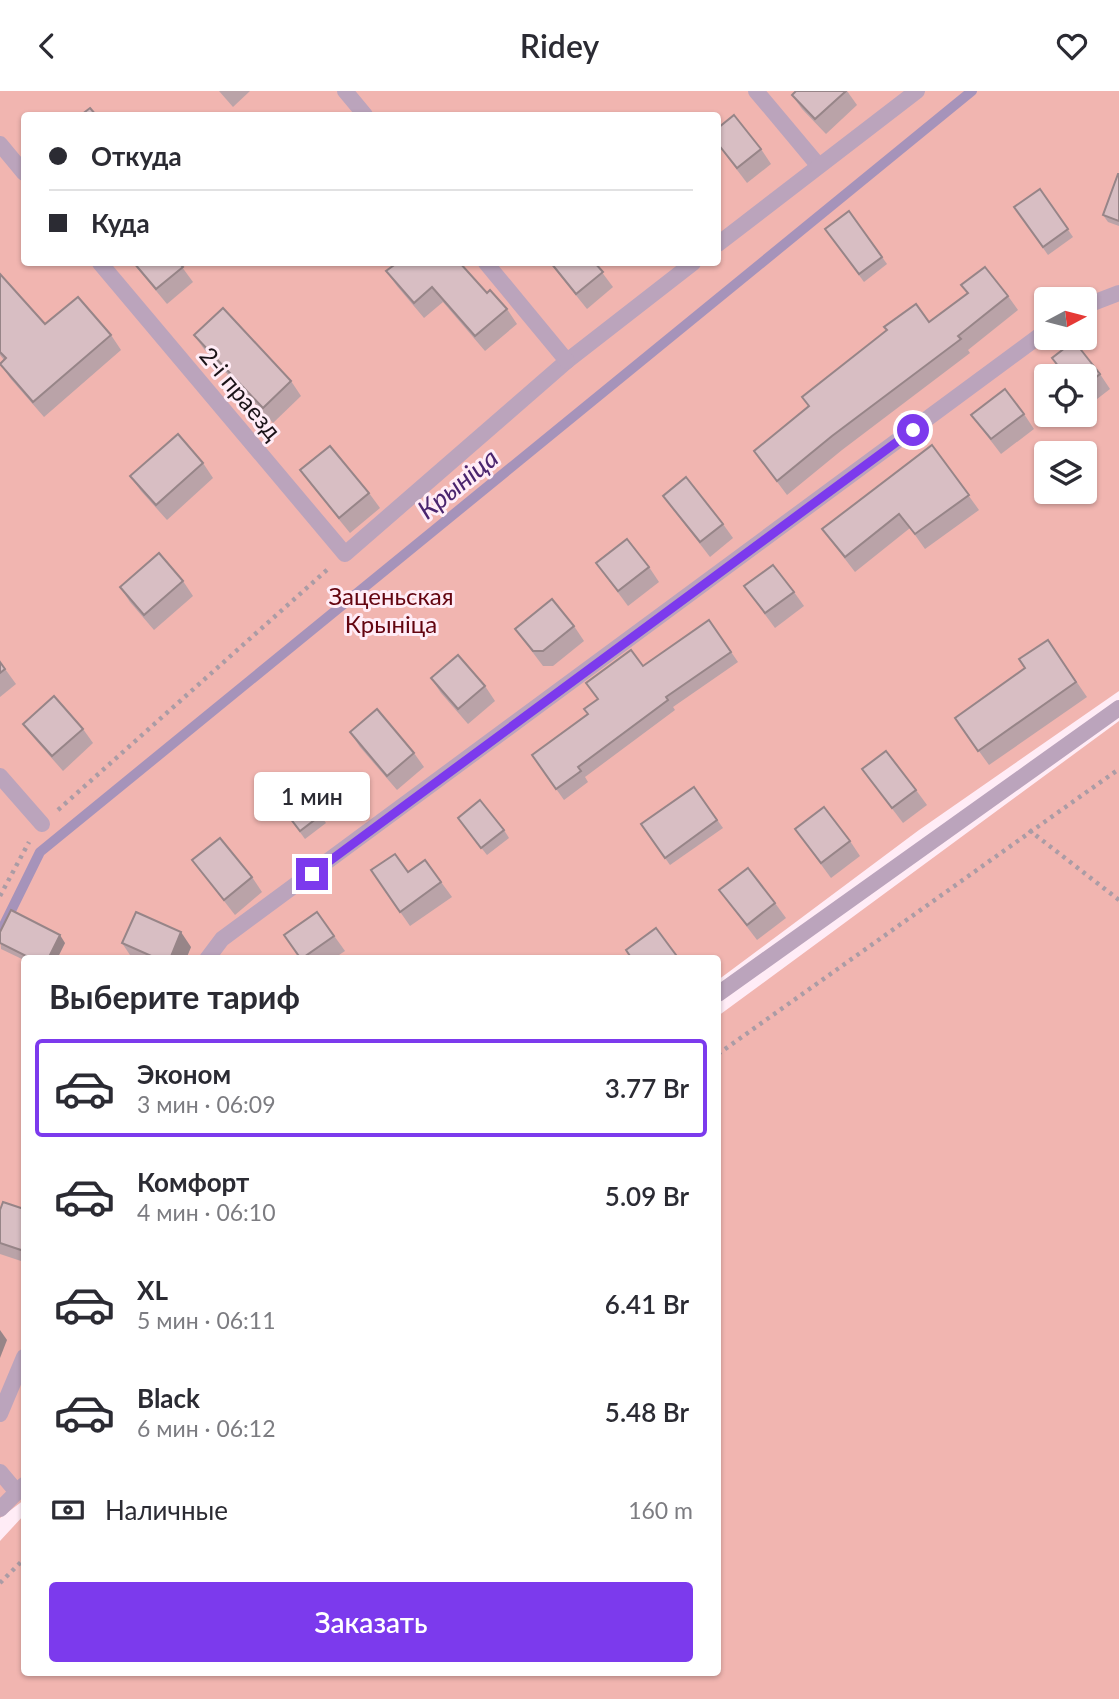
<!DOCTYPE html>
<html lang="ru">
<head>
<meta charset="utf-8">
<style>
  :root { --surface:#fff; --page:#f7f7f7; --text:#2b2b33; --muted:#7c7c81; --line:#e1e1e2; --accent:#7c3aed }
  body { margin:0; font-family:Lato,sans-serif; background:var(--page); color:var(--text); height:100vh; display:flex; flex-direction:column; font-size:26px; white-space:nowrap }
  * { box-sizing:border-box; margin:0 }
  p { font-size:23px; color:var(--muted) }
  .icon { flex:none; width:38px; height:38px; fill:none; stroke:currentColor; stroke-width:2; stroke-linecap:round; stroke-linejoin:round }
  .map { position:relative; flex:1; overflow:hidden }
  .details { position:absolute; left:21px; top:864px; width:700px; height:721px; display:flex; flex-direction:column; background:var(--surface); border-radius:7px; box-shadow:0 2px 5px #0004 }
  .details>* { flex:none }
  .banner { position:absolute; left:21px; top:21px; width:700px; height:154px; border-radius:7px; box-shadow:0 2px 5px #0004; display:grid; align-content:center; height:154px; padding:0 28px; background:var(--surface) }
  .needle { width:46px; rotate:83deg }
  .controls { position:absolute; left:1034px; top:196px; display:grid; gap:14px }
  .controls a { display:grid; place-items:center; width:63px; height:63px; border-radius:7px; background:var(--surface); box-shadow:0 2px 5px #0004; font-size:35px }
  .end { position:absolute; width:32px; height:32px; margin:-16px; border:9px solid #7c3aed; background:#fff; box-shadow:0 0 0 4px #fff }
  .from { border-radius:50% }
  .bubble { position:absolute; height:49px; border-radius:7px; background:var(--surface); box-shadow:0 2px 5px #0004; font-size:23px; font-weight:600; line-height:49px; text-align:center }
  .banner b { display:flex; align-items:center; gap:24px; height:66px; font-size:26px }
  .banner b+b { border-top:2px solid var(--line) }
  .banner i { width:18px; height:18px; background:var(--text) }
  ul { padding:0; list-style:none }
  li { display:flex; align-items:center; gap:21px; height:98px; margin:0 14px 10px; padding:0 14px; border:4px solid transparent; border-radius:7px }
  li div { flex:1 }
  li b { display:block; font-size:26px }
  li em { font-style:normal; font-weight:600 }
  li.selected { border-color:var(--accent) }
  li>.icon { width:63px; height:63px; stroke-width:1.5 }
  h2 { padding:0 28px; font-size:32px; line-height:84px }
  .pay { display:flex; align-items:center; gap:18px; height:77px; padding:0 28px; font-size:26px }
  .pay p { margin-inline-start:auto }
  .button { display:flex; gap:14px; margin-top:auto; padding:14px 28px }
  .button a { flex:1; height:80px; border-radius:7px; background:var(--accent); color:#fff; font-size:28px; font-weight:600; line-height:80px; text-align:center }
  header { display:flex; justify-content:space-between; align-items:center; height:91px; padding:0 28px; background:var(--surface); font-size:32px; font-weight:600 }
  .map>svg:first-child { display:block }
  .green { fill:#f1b5b0; fill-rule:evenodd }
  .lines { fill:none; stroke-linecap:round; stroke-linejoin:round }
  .stream { stroke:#a693ba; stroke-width:10 }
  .path { stroke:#ab9ca5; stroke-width:4.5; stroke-dasharray:3.5 5; stroke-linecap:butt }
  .lane { stroke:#bba4bc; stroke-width:16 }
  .wall { fill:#baa3a8 }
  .shaded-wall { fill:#978588 }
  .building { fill:#d8bec3; stroke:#978588; stroke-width:2 }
  .route { stroke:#7c3aed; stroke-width:9 }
  .labels { text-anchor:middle; stroke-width:6; stroke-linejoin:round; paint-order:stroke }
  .street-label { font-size:24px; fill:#1b1318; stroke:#ffecf6 }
  .park-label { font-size:24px; fill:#63040f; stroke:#ffecf6 }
  .water-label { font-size:26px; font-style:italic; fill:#4a246e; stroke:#ffecf6 }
</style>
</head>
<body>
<header><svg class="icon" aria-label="back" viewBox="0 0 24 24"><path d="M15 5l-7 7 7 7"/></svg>Ridey<svg class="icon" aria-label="heart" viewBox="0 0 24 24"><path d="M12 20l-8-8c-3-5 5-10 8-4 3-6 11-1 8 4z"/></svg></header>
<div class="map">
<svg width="1119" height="1608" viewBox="0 0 1119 1608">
  <rect width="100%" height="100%" fill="#ffecf6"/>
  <!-- green -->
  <g class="green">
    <path d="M0,0H1119V600L919,739L718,889V868H24V1409L0,1427ZM24,24H718V172H24ZM1046,208H1085V247H1046ZM1046,285H1085V324H1046ZM1046,362H1085V401H1046Z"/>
    <polygon points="1119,630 1119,1608 0,1608 0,1450 24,1424 24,1582 718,1582 718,925"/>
  </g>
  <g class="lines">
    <!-- stream -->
    <polyline class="stream" points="0,842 40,761 972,0"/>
    <!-- path -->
    <g class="path">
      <polyline points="58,719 328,478"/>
      <polyline points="1029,739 1119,809"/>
      <polyline points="0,805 29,751"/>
      <polyline points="718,963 1119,678"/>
      <polyline points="0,1492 24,1468"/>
    </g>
    <!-- lane -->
    <g class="lane">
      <polyline points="345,0 365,24"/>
      <polyline points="756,0 818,74"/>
      <polyline points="0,53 24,82"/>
      <polyline points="718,153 917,0"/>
      <polyline points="100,172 345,463 567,270 693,172"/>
      <polyline points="486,172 567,270"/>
      <polyline points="1085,215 1119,202"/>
      <polyline points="0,685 42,733"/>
      <polyline points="207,868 222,848 1046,240"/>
      <polyline points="718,903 1119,617"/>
      <polyline points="0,1323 24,1266"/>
      <polyline points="0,1381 16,1400"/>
      <polyline points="0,1418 24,1394"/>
    </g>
  </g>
  <!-- wall -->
  <g class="wall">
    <polygon points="219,0 250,0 233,16"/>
    <polygon points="796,0 847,0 857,14 826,43 802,18 792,4"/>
    <polygon points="718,37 761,58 771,73 747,92 718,54"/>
    <polygon points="1119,83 1119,135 1108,131 1103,124"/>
    <polygon points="1040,98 1073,146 1048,164 1014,116"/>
    <polygon points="849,120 887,173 864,191 825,138"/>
    <polygon points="133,172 179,172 193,191 167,213"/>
    <polygon points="550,172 595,172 613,196 587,218"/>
    <polygon points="386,180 507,218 517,233 485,260 443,211 424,227 397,195"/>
    <polygon points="0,183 45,233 111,244 121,259 44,326 10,287 0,272 4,269 0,264"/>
    <polygon points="1008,205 1018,219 968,259 970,262 842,359 787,404 754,360 808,315 802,306 887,239 929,231"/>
    <polygon points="194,244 291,290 301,305 273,332 204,258"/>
    <polygon points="1052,267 1100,283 1110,298 1088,315 1085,311 1085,285 1065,285"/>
    <polygon points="1024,323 1034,338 1001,363 971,324"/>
    <polygon points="932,354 979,419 925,458 910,437 855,481 822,438"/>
    <polygon points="203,372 213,387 167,429 141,400 130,385"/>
    <polygon points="300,379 369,402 380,417 350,442 311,394"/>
    <polygon points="663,405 723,433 733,447 710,466"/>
    <polygon points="596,472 649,476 659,491 628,515"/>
    <polygon points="183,490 193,505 154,539 130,511 120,496"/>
    <polygon points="744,495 794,501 804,515 775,537"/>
    <polygon points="709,529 738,571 673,616 675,619 585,686 588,691 564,709 532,664 588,623 643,575"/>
    <polygon points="574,535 584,550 553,575 543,575 515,538"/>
    <polygon points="1048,549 1087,606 989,674 955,627 1025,577"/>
    <polygon points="0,571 16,593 0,606"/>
    <polygon points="431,587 485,595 495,610 468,633 441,602"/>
    <polygon points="23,633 83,638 93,652 63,680 34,647"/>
    <polygon points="350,641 414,662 424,676 397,699 360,656"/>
    <polygon points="862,678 916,699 927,714 903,732"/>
    <polygon points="298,694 326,732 305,748 277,710"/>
    <polygon points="694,696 723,737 670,774 641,733"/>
    <polygon points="463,734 504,739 509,747 487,764"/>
    <polygon points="795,738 850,750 860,765 831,787"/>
    <polygon points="192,769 252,786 262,801 235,824"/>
    <polygon points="425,769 452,806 410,835 371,779 408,781"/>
    <polygon points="719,799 775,812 786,827 757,849"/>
    <polygon points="317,821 345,860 333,868 300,868"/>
    <polygon points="0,841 65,852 57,868 24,868 24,869 1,858"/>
    <polygon points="122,852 191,856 186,868 135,868 132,867"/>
    <polygon points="24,1118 24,1171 0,1163 0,1152"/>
  </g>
  <!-- shaded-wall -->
  <g class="shaded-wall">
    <polygon points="181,841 191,856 186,868 170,868"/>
    <polygon points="60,844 65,852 57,868 48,868"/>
    <polygon points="0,1239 7,1249 0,1267"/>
  </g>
  <!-- building -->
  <g class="building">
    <polygon points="796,0 846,0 815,28 792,4"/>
    <polygon points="90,17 96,24 81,24"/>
    <polygon points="734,24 761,58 737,77 718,53 718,37"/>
    <polygon points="1118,83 1119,83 1119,130 1103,124"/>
    <polygon points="1040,98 1068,138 1043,156 1014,116"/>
    <polygon points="849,120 882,166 859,183 825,138"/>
    <polygon points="134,172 179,172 183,176 156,198"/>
    <polygon points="397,172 460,172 487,202 490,199 507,218 475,245 432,196 414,212 386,180"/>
    <polygon points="551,172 595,172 603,181 576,203"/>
    <polygon points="985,176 1008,205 958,245 961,248 832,345 777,390 754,360 809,315 802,306 887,239 884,236 916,213 929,231 968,202 961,194"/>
    <polygon points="0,183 45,233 78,206 111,244 33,311 0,273 6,267 0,261"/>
    <polygon points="223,217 291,290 263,317 194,244"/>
    <polygon points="1074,250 1100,283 1085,295 1085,285 1066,285 1052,267"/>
    <polygon points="1005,298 1024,323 991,348 971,324"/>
    <polygon points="178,343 203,372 156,414 130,385"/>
    <polygon points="932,354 969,404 915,443 899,423 845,466 822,438"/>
    <polygon points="330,355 369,402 339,427 300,379"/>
    <polygon points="686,386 723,433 700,451 663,405"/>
    <polygon points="627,448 649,476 618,500 596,472"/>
    <polygon points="159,462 183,490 144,524 120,496"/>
    <polygon points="773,474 794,501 765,522 744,495"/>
    <polygon points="552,508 574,535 543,560 533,560 515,538"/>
    <polygon points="709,529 731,561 666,606 668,609 578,676 581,680 556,698 532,664 588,623 584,618 598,608 586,592 631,559 643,575"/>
    <polygon points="1048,549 1076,591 978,660 955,627 1025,577 1019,568"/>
    <polygon points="458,564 485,595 458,618 431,587"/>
    <polygon points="0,571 5,578 0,582"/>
    <polygon points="54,605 83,638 52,665 23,633"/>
    <polygon points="377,618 414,662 387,685 350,641"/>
    <polygon points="886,660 916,699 892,717 862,678"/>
    <polygon points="298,694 321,724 300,740 277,710"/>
    <polygon points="694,696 717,729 665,767 641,733"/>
    <polygon points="480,709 504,739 481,757 458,727"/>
    <polygon points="824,716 850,750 821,772 795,738"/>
    <polygon points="220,747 252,786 224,809 192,769"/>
    <polygon points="395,763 408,781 425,769 441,791 400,821 371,779"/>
    <polygon points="748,777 775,812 747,834 719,799"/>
    <polygon points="11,819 60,844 48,868 32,868 0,852 0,841"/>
    <polygon points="136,821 181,841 170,868 158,868 122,852"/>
    <polygon points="317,821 334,845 301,868 284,844"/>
    <polygon points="656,837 679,868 632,868 626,859"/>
    <polygon points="3,1111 24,1118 24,1160 0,1152 0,1119"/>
  </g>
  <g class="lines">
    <!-- route -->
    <polyline class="route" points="312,783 913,339"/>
  </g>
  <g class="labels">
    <!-- street labels -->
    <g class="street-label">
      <text transform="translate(240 303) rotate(50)" y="8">2-і праезд</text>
    </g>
    <!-- park labels -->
    <g class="park-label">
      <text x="391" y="514">Заценьская<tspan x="391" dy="28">Крыніца</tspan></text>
    </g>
    <!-- water labels -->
    <g class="water-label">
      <text transform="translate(458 393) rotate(-39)" y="9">Крыніца</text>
    </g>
  </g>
</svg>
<div class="controls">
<a><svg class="needle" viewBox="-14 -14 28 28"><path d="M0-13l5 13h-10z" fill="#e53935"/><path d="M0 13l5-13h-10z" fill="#7c7c81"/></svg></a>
<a><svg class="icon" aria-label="locate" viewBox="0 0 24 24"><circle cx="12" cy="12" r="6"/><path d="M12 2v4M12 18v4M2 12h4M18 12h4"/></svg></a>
<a><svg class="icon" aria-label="layers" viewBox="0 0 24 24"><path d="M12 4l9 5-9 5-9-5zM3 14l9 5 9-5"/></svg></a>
</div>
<i class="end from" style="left:913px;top:339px"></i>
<i class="end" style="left:312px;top:783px"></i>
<div class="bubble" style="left:254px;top:681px;width:116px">1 мин</div>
<div class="banner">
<b><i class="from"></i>Откуда</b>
<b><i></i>Куда</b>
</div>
<section class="details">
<h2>Выберите тариф</h2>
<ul>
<li class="selected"><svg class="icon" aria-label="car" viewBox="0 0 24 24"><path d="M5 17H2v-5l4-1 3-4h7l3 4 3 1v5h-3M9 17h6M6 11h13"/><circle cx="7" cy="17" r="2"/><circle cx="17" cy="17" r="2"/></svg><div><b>Эконом</b><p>3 мин · 06:09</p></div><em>3.77 Br</em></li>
<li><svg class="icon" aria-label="car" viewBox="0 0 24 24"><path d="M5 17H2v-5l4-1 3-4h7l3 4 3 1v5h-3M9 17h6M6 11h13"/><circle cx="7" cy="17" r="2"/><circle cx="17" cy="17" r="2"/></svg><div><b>Комфорт</b><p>4 мин · 06:10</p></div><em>5.09 Br</em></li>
<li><svg class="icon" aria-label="car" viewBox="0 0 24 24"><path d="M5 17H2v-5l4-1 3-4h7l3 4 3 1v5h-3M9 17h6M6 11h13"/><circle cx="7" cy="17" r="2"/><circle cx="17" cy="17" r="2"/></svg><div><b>XL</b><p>5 мин · 06:11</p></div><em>6.41 Br</em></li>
<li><svg class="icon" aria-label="car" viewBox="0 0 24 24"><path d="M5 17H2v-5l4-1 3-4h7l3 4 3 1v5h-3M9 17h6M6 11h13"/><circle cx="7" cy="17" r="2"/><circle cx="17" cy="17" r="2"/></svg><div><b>Black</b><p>6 мин · 06:12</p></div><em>5.48 Br</em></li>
</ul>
<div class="pay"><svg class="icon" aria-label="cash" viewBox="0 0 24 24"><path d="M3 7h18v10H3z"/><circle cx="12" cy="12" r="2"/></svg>Наличные<p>160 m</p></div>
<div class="button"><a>Заказать</a></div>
</section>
</div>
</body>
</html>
